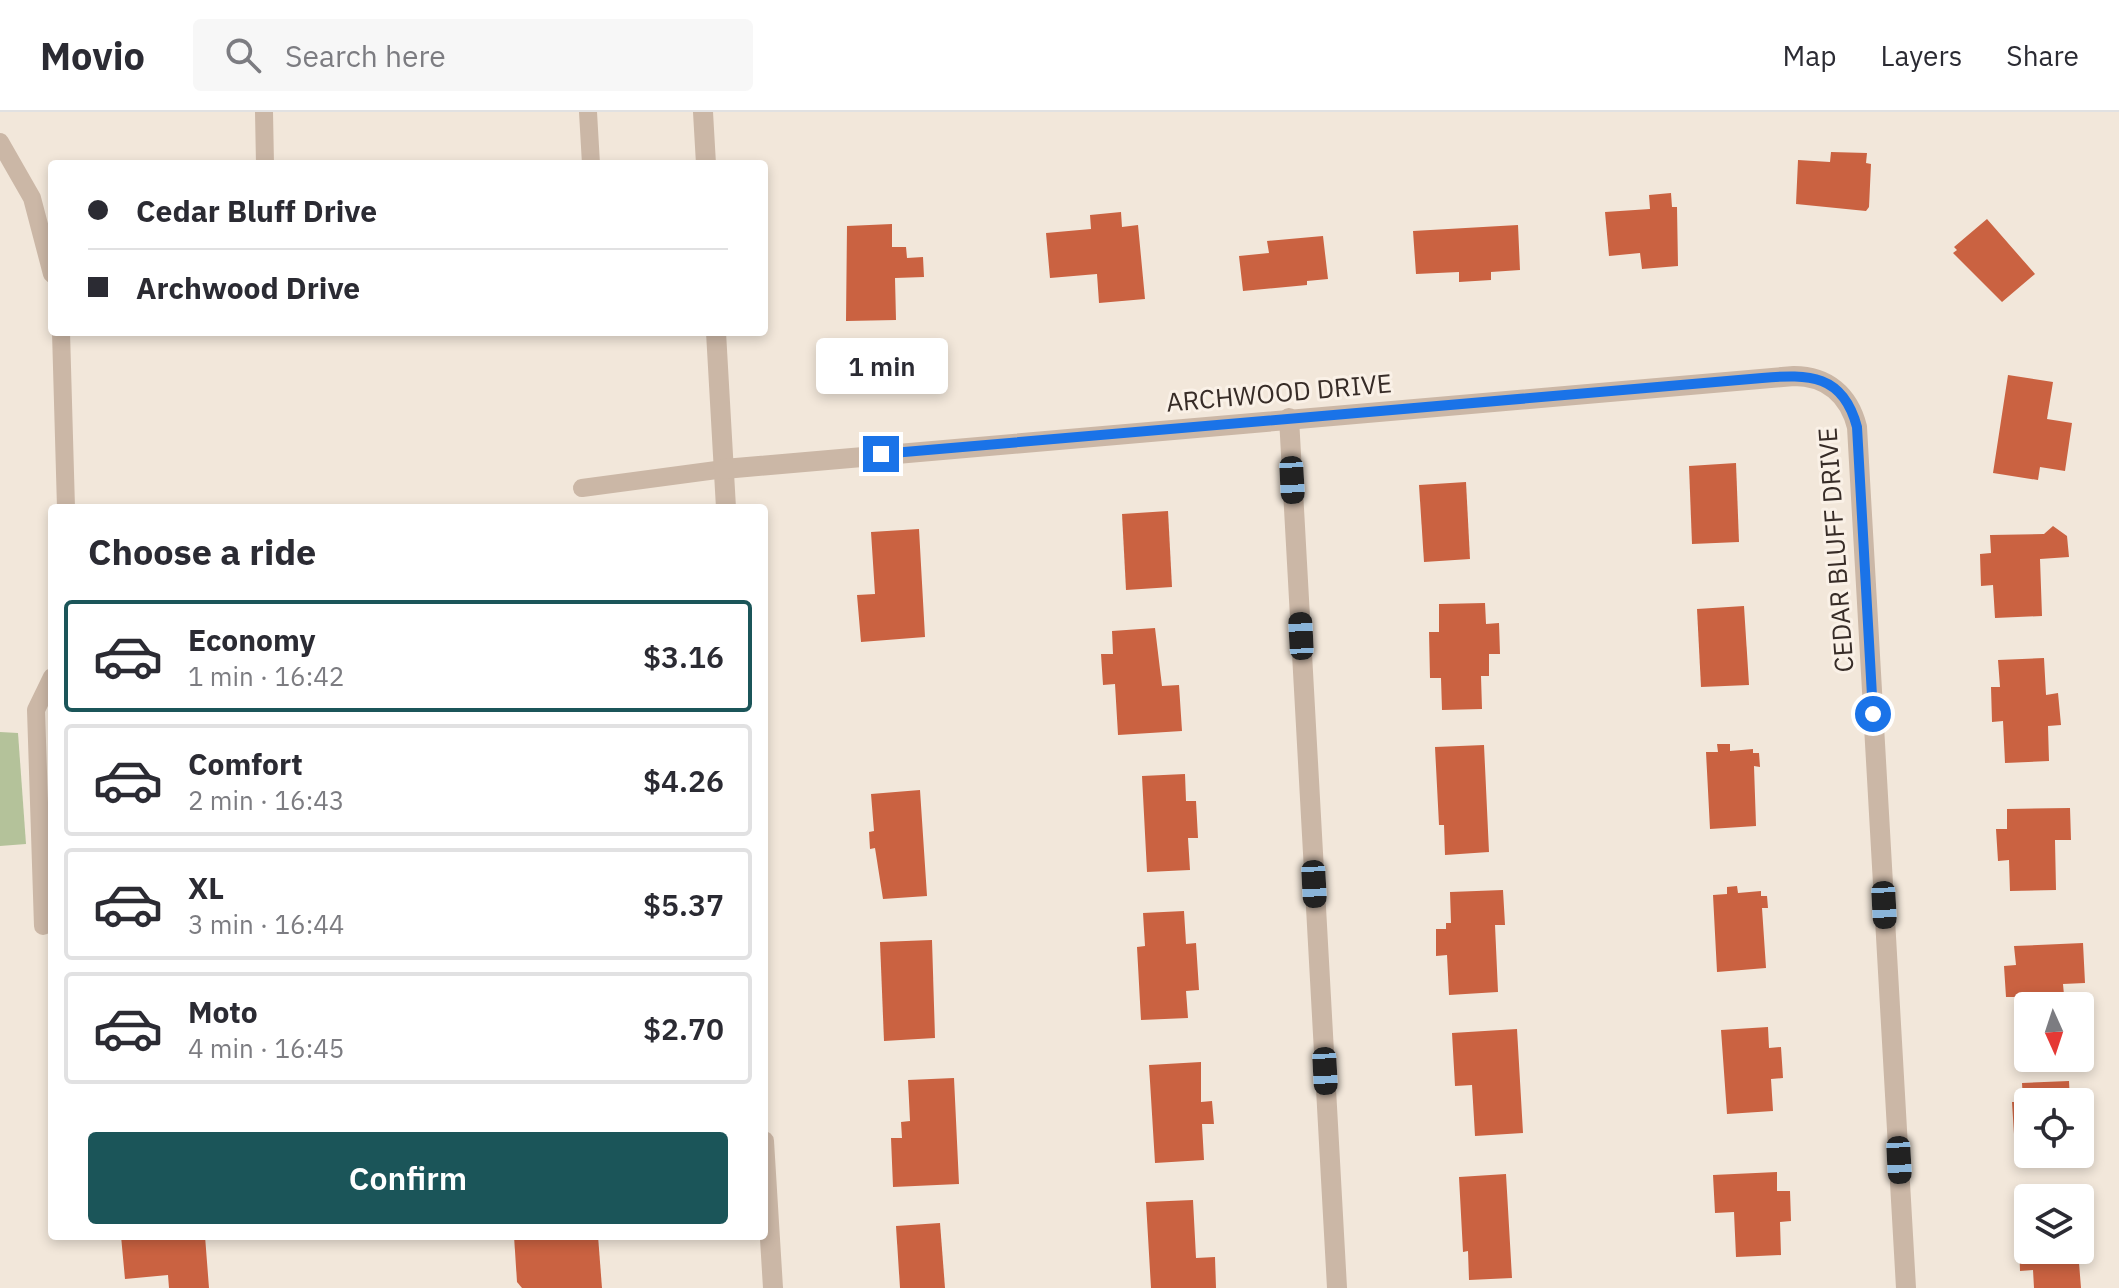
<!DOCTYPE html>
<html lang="en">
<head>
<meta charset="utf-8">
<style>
  :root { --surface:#fff; --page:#f7f7f7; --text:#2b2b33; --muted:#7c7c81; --line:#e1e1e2; --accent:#1b5559 }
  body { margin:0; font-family:"IBM Plex Sans",sans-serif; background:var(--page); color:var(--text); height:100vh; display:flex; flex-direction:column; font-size:30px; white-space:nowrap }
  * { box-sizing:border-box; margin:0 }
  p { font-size:26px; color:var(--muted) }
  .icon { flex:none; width:44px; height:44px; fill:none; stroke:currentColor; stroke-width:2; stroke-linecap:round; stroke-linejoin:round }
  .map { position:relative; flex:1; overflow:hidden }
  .sheet { position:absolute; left:48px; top:392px; width:720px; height:736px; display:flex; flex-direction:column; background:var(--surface); border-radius:8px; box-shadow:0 4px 12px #0003 }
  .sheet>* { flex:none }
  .top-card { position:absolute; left:48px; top:48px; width:720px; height:176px; border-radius:8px; box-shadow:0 4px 12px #0003; display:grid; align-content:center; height:176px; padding:0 40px; background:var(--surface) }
  .needle { width:52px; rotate:177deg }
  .fabs { position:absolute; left:2014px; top:880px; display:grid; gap:16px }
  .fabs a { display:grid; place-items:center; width:80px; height:80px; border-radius:8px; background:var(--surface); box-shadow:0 4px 12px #0003; font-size:40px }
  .end { position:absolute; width:36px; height:36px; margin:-18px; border:10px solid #1a73e8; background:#fff; box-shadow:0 0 0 4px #fff }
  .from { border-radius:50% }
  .bubble { position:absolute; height:56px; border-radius:8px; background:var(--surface); box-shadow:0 4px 12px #0003; font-size:26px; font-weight:600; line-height:56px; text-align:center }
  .car { position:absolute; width:24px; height:48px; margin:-24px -12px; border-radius:10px; box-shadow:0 0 6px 2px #0007; background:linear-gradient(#222 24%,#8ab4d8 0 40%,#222 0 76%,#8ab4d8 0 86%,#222 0) }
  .top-card b { display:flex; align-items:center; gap:28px; height:76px; font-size:30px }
  .top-card b+b { border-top:2px solid var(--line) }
  .top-card i { width:20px; height:20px; background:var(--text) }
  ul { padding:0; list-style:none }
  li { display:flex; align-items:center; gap:24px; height:112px; margin:0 16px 12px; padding:0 24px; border:4px solid var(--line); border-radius:8px }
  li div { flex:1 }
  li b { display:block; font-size:30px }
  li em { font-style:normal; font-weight:600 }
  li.current { border-color:var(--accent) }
  li>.icon { width:72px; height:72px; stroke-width:1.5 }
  h2 { padding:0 40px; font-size:36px; line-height:96px }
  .primary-button { display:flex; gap:16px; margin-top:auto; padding:16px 40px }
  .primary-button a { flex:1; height:92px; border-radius:8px; background:var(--accent); color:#fff; font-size:32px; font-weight:600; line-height:92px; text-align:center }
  header { display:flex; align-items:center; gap:48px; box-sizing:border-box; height:112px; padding:0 40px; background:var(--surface); border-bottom:2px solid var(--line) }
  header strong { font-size:38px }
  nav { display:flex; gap:44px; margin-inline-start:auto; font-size:28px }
  .search { width:560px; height:72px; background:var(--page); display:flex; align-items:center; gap:20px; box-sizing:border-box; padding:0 28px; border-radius:8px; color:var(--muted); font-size:30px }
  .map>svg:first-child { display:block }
  .green { fill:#b4c29a }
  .building { fill:#ca6241 }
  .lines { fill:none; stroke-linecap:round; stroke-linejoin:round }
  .service { stroke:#cbb7a6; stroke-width:18 }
  .minor { stroke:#cbb7a6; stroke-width:20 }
  .route { stroke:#1a73e8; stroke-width:10 }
  .labels { text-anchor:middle; stroke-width:6; stroke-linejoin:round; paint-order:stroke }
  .street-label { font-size:26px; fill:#372c27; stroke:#faf1e7 }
</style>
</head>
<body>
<header>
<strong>Movio</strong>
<div class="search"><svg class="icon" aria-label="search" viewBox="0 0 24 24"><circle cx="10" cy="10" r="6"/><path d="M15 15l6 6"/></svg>Search here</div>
<nav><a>Map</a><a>Layers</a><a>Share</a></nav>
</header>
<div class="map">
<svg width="2119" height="1176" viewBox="0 0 2119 1176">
  <rect width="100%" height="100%" fill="#f2e7da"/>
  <!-- green -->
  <polygon class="green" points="0,620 18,621 26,732 0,734"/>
  <!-- building -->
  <g class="building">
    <polygon points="1831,40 1867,41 1866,51 1871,52 1869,95 1866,99 1796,92 1798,48 1830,50"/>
    <polygon points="1671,81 1672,95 1677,95 1678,154 1642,157 1640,141 1609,144 1605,100 1650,97 1649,83"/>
    <polygon points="1121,100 1122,115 1138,113 1145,187 1099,191 1097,162 1050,166 1046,121 1091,117 1090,103"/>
    <polygon points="1987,107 2035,162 2002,190 1953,141 1957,138 1954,135"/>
    <polygon points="892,112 892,135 906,135 907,146 923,145 924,165 895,166 896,208 846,209 847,114"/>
    <polygon points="1518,113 1520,158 1491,160 1491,168 1459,170 1459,160 1416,162 1413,119"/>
    <polygon points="1323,124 1328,167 1307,169 1307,173 1243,179 1239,144 1269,141 1267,129"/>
    <polygon points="2008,263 2053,270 2047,307 2072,311 2065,359 2040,355 2038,368 1993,361"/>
    <polygon points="1736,351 1739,430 1692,432 1689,354"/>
    <polygon points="1466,370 1470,447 1424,450 1419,373"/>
    <polygon points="1168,399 1172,475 1126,478 1122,402"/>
    <polygon points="2053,414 2067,424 2069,445 2040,447 2042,504 1995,506 1993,473 1981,474 1980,442 1991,441 1990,423 2044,422"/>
    <polygon points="919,417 925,525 861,530 857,483 875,482 871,420"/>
    <polygon points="1485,491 1486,512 1499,511 1500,542 1489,542 1489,564 1481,564 1482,597 1442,598 1441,566 1430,566 1429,520 1439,520 1439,492"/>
    <polygon points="1744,494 1749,573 1701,575 1697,497"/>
    <polygon points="1155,516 1162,574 1179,573 1182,619 1118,623 1115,572 1103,573 1101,542 1113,542 1112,519"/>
    <polygon points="2044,546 2046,583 2058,581 2061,613 2048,614 2049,649 2005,651 2003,609 1992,610 1991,575 2000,575 1998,548"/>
    <polygon points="1717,632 1730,632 1730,639 1753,637 1753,641 1759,641 1760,655 1754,654 1756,714 1710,717 1706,640 1718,640"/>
    <polygon points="1484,633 1489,740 1445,743 1444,713 1439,713 1435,635"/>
    <polygon points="1185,662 1186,689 1196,689 1198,726 1188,726 1190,758 1147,760 1142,664"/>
    <polygon points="920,678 927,784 883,787 875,736 870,737 869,720 874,719 871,682"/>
    <polygon points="2070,696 2071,728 2055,728 2056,778 2010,779 2009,748 1998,749 1996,717 2007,717 2007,697"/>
    <polygon points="1737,774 1738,781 1761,779 1761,784 1767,784 1768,796 1762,796 1766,856 1717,860 1713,783 1727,782 1727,775"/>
    <polygon points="1503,778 1505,813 1495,813 1498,880 1449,883 1447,843 1436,844 1436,817 1446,817 1446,811 1451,811 1450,780"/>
    <polygon points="1184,799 1186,832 1196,831 1199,878 1186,879 1188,906 1141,908 1137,835 1145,834 1143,801"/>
    <polygon points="932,828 935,926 884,929 880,830"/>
    <polygon points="2083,831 2085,871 2063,872 2065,894 2028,894 2028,916 2020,916 2018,885 2006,885 2004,854 2016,853 2014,834"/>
    <polygon points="1768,915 1769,936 1781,935 1783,966 1771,967 1773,999 1727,1002 1721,918"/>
    <polygon points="1517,917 1523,1021 1475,1024 1472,973 1455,974 1452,921"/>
    <polygon points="1201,950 1201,990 1212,989 1214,1012 1202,1012 1204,1048 1155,1051 1149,953"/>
    <polygon points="954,966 959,1072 893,1075 891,1026 902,1026 901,1010 910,1009 908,968"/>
    <polygon points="2069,969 2070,990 2028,990 2028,1021 2014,1022 2012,990 2023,990 2022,971"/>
    <polygon points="2027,1042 2072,1042 2073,1051 2027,1054"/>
    <polygon points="1777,1060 1777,1079 1790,1079 1791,1109 1780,1110 1781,1143 1736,1145 1734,1100 1715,1101 1713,1063"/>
    <polygon points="1506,1062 1512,1166 1469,1168 1468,1139 1463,1140 1459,1065"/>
    <polygon points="1193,1088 1196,1146 1215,1145 1216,1176 1151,1176 1146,1090"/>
    <polygon points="940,1111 945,1176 900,1176 896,1114"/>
    <polygon points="121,1124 205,1124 209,1176 169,1176 168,1163 125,1167"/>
    <polygon points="514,1124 598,1124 602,1176 522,1176 517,1170"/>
    <polygon points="2028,1127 2028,1138 2078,1138 2081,1176 2034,1176 2033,1158 2020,1159 2019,1128"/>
  </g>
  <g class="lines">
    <!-- service -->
    <g class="service">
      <polyline points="264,0 265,52"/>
      <polyline points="588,0 591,52"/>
      <polyline points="0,30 32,86 52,162"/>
      <polyline points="61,220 66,396"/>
      <polyline points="582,376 724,357"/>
      <polyline points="43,814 36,598 52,565"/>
    </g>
    <!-- minor -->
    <g class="minor">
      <polyline points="703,0 706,52"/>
      <polyline points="716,220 726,396"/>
      <polyline points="1289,306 1337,1176"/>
      <path d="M724,357L1794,264C1827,264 1849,283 1857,315L1906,1176"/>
      <polyline points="764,1029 773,1176"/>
    </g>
  </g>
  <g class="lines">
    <!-- route -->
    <path class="route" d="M881,342L1762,266C1809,262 1843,262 1857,315L1873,602"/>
  </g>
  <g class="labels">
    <!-- street labels -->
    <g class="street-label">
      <text transform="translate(1279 281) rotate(-5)" y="9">ARCHWOOD DRIVE</text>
      <text transform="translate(1836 438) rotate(-94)" y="9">CEDAR BLUFF DRIVE</text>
    </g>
  </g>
</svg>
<div class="fabs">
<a><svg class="needle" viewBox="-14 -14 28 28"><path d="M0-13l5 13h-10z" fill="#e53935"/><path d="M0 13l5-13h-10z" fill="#7c7c81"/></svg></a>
<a><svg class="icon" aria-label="locate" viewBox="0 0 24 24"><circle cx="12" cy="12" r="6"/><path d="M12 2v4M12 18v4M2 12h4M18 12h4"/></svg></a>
<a><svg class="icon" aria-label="layers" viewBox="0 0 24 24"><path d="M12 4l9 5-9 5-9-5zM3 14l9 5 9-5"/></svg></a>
</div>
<i class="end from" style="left:1873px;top:602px"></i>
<i class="end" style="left:881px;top:342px"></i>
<div class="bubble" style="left:816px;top:226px;width:132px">1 min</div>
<i class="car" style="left:1292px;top:368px;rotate:177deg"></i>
<i class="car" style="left:1301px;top:524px;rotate:357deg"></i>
<i class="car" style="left:1314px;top:772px;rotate:177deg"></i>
<i class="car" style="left:1884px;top:793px;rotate:177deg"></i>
<i class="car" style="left:1325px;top:959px;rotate:177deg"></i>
<i class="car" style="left:1899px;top:1048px;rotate:177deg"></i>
<div class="top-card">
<b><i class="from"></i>Cedar Bluff Drive</b>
<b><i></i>Archwood Drive</b>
</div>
<section class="sheet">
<h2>Choose a ride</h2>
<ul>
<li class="current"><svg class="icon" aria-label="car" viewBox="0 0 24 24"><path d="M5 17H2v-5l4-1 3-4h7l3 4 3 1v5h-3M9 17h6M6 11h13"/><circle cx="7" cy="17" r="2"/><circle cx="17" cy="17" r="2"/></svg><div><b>Economy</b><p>1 min · 16:42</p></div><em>$3.16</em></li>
<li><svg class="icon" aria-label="car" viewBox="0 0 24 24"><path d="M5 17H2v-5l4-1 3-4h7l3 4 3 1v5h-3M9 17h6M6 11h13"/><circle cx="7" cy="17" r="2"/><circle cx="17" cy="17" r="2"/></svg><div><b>Comfort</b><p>2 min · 16:43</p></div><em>$4.26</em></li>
<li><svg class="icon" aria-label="car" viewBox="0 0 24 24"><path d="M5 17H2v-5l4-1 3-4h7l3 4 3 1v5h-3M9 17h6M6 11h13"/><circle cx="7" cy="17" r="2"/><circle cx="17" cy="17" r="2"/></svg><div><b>XL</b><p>3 min · 16:44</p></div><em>$5.37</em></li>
<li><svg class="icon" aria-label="car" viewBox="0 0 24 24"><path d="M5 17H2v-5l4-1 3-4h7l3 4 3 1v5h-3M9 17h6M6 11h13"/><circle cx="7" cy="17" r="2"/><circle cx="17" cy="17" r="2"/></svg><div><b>Moto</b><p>4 min · 16:45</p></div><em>$2.70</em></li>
</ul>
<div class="primary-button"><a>Confirm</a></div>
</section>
</div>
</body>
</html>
